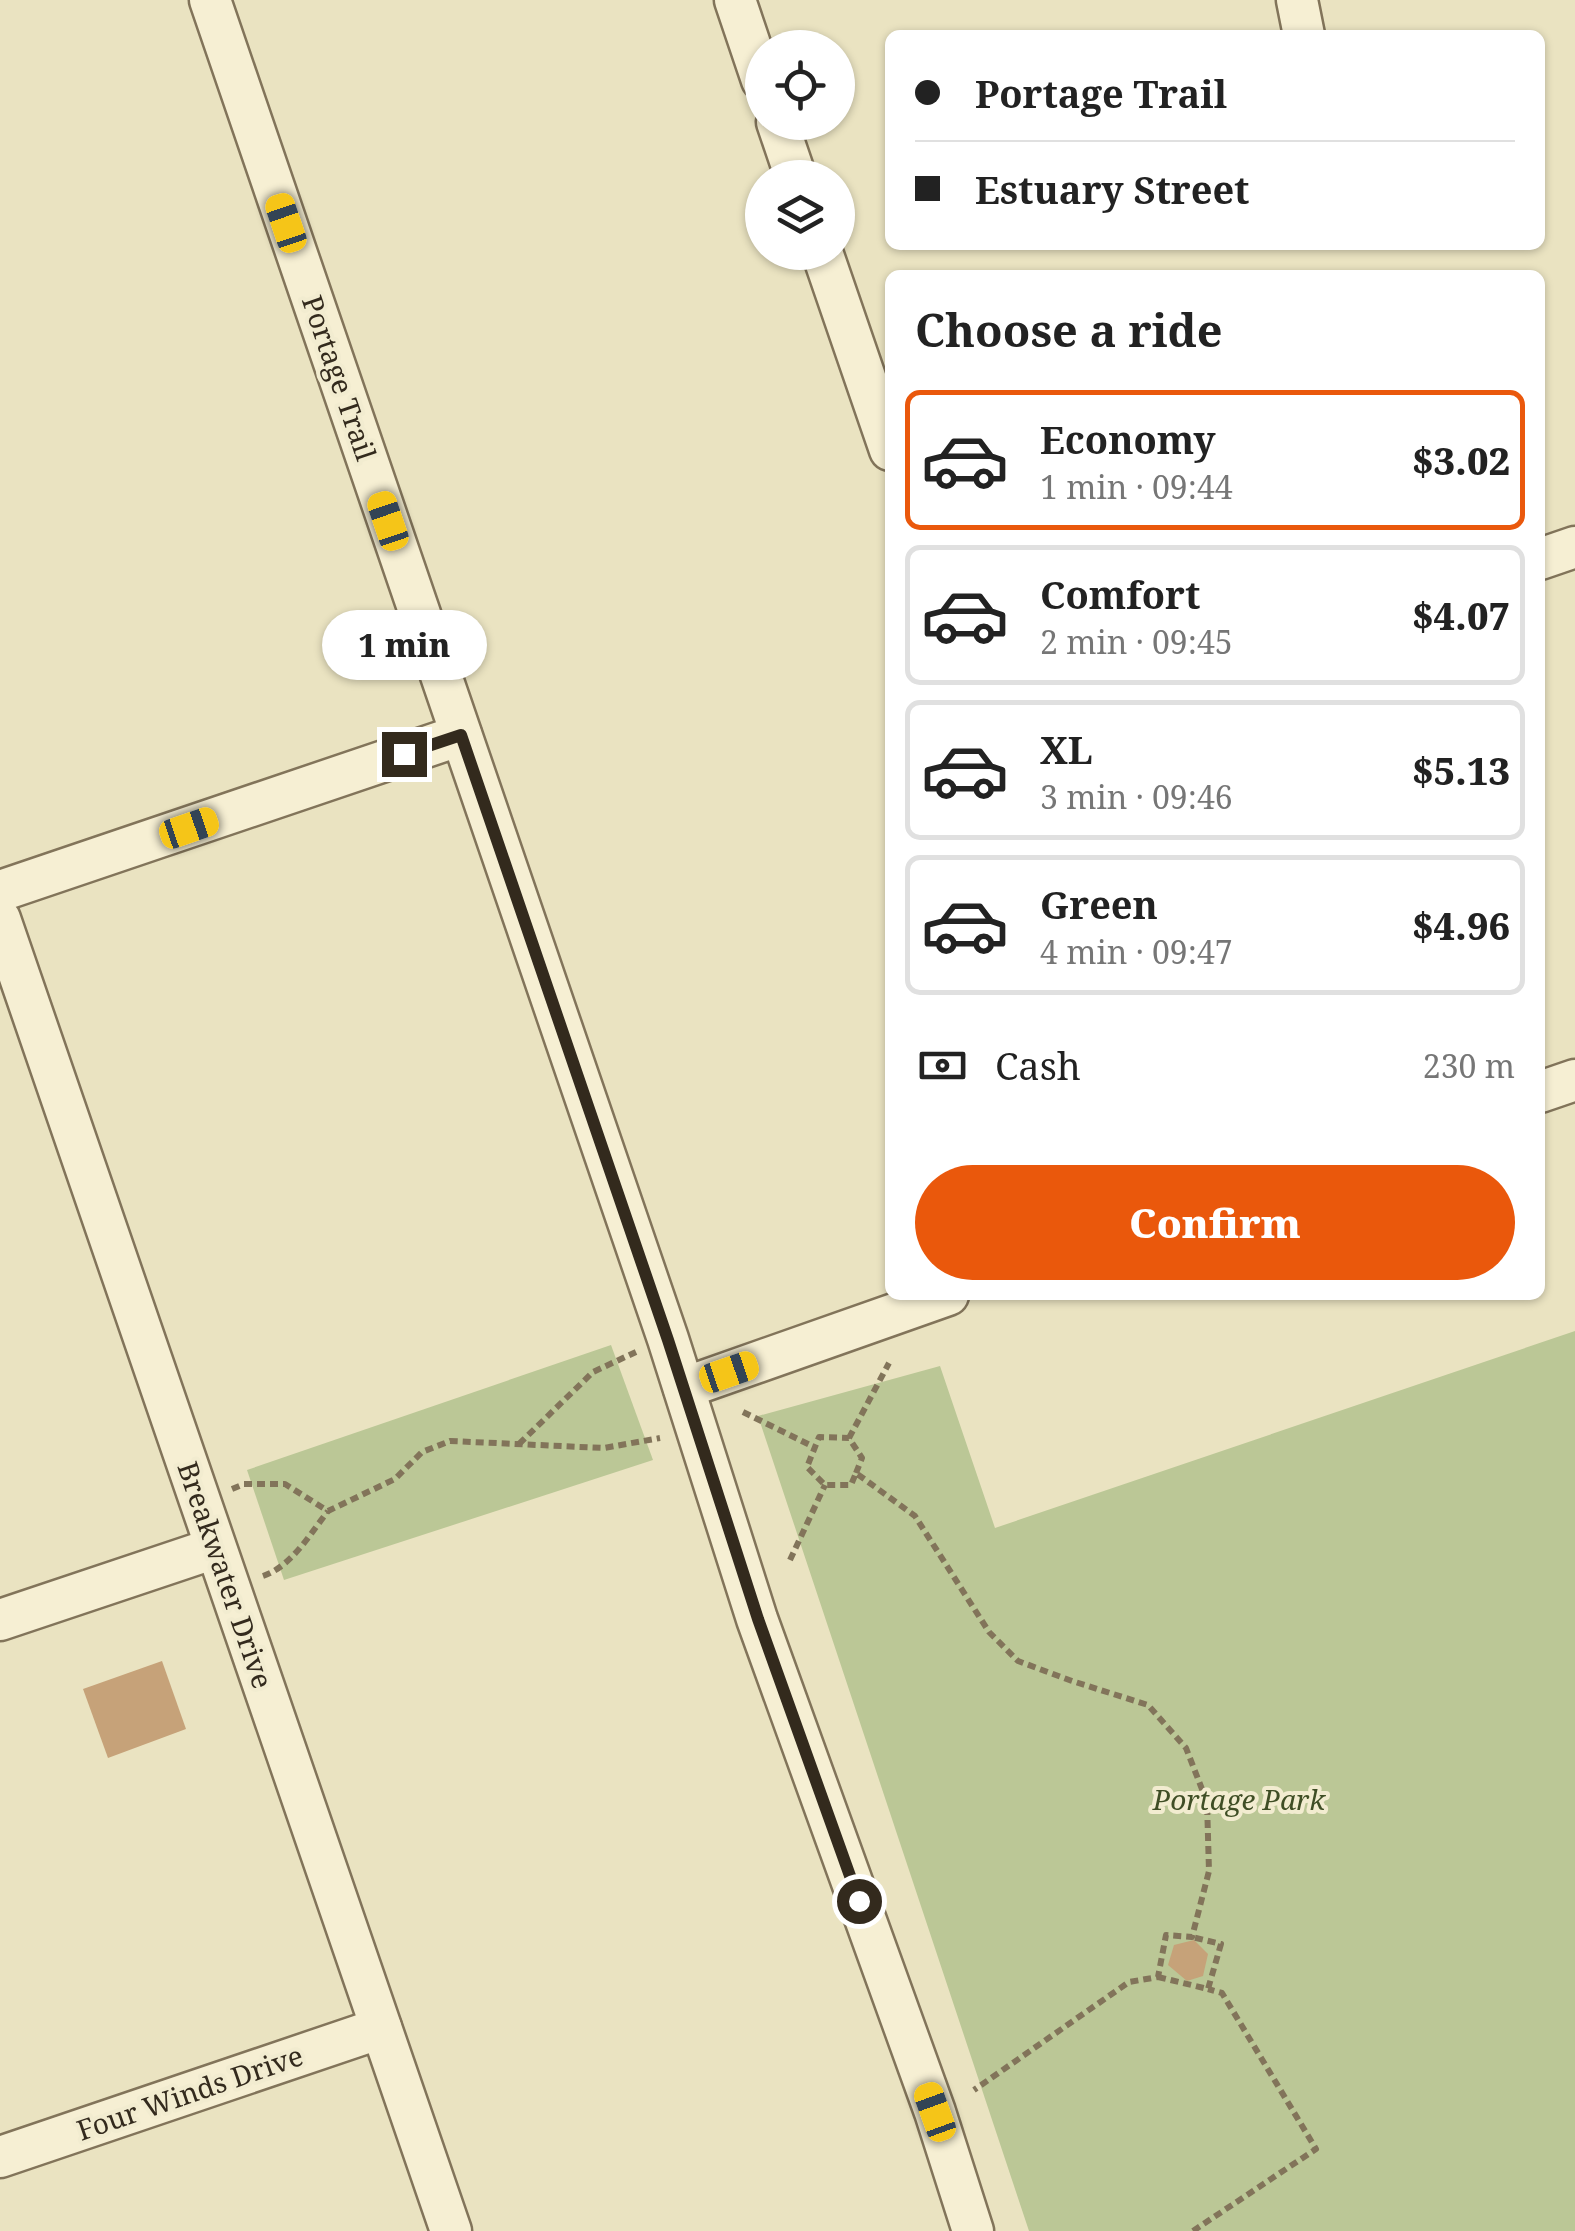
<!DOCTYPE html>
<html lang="en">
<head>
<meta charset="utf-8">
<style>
  :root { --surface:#fff; --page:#f2f2f2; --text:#222; --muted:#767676; --line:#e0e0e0; --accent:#ea580c }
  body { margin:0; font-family:"Noto Serif",serif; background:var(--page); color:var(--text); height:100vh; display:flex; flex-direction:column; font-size:38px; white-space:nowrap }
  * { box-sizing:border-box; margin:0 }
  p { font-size:32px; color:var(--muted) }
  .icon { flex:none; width:55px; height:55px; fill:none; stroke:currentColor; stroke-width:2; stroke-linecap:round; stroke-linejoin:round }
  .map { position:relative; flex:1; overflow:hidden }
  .panel { position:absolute; left:885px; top:270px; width:660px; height:1030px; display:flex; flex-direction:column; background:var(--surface); border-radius:15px; box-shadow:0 2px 8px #0004 }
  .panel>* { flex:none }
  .top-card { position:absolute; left:885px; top:30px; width:660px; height:220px; border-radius:15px; box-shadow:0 2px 8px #0004; display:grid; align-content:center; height:220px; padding:0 30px; background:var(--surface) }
  .buttons { position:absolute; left:745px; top:30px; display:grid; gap:20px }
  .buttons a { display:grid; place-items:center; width:110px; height:110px; border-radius:50%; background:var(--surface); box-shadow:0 2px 8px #0004; font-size:50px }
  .end { position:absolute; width:45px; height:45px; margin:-22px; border:12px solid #332a1d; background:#fff; box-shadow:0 0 0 5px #fff }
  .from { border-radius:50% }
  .bubble { position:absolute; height:70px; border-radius:35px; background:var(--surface); box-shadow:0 2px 8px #0004; font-size:32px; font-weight:800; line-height:70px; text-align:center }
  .car { position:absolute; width:30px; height:60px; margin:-30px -15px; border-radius:12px; box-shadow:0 0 8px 2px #0007; background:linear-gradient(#f5c518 24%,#345 0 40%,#f5c518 0 76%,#345 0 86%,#f5c518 0) }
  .top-card b { display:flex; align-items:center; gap:35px; height:95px; font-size:38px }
  .top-card b+b { border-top:2px solid var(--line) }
  .top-card i { width:25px; height:25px; background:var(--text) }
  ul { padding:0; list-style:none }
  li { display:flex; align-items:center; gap:30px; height:140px; margin:0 20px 15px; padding:0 10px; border:5px solid var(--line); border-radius:15px }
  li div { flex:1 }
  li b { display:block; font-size:38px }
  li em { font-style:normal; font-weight:800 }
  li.selected { border-color:var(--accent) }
  li>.icon { width:90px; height:90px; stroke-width:1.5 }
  h2 { padding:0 30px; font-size:45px; line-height:120px }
  .pay { display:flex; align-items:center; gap:25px; height:110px; padding:0 30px; font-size:38px }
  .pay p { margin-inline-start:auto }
  .cta { display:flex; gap:20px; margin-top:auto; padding:20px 30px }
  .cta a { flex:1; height:115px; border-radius:60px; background:var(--accent); color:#fff; font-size:40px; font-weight:800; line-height:115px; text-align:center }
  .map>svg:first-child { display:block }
  .green { fill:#bbc796 }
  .building { fill:#c6a279 }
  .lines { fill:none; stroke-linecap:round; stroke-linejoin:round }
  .minor-casing { stroke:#82745a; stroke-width:45 }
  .path { stroke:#82745a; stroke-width:6; stroke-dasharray:8 5; stroke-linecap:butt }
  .minor { stroke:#f6efd3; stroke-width:40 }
  .route { stroke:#332a1d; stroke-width:12 }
  .labels { text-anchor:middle; stroke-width:8; stroke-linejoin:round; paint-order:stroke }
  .street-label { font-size:28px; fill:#332a1d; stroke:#f2ecd0 }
  .park-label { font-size:28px; font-style:italic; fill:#3f4e25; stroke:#f2ecd0 }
</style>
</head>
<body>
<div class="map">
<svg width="1575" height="2231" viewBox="0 0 1575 2231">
  <rect width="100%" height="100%" fill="#eae3c1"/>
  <!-- green -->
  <g class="green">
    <polygon points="1575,1331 1575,2231 1029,2231 758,1416 940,1366 995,1528"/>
    <polygon points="611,1345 653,1460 284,1580 247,1470"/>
  </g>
  <!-- building -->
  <g class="building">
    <polygon points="162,1661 186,1729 108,1758 83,1689"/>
    <polygon points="1194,1940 1208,1954 1203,1976 1187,1981 1168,1965 1174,1945"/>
  </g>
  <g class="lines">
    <defs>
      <g id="minor">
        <polyline points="210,0 668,1339 757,1619 935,2112 973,2231"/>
        <polyline points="735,0 762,80"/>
        <polyline points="1297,0 1304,35"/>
        <polyline points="777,122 796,178"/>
        <polyline points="822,252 890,450"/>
        <polyline points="1540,559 1575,547"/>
        <polyline points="0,891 461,735"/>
        <polyline points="0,919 451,2231"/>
        <polyline points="1540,1092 1575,1080"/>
        <polyline points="684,1388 948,1295"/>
        <polyline points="0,1620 215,1548"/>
        <polyline points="0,2157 381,2028"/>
      </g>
    </defs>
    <!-- minor casing -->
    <use href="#minor" class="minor-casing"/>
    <!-- path -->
    <g class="path">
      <polyline points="743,1412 814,1447"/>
      <polyline points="849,1438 889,1363"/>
      <polyline points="519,1444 593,1372 636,1352"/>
      <polyline points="856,1473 862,1458 849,1438 819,1437 807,1467 825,1485 851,1485 856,1473 915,1516 989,1632 1018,1661 1072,1681 1148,1705 1186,1748 1207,1802 1209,1871 1192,1937 1166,1935 1158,1977 1129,1982 974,2090"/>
      <polyline points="232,1489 244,1484 285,1484 328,1511 395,1479 422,1452 450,1441 604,1448 660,1438"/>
      <polyline points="790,1560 825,1485"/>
      <path d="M263,1576C292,1566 310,1534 328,1511"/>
      <polyline points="1158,1977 1208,1989 1221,1944 1192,1937"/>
      <polyline points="1193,2231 1316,2149 1222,1993 1208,1989"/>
    </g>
    <!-- minor -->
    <use href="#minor" class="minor"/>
  </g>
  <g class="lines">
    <!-- route -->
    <polyline class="route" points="404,754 461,735 668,1340 758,1619 859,1901"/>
  </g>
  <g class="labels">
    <!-- street labels -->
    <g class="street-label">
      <text transform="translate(339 378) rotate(71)" y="10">Portage Trail</text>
      <text transform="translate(225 1575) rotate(71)" y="10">Breakwater Drive</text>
      <text transform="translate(190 2093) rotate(-19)" y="10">Four Winds Drive</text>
    </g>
    <!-- park labels -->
    <g class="park-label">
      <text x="1239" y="1810">Portage Park</text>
    </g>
  </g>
</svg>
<div class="buttons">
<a><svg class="icon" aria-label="locate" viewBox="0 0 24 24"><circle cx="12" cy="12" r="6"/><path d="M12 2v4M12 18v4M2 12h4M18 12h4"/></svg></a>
<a><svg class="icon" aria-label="layers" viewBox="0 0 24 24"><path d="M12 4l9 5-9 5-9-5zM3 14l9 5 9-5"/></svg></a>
</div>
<i class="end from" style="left:859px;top:1901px"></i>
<i class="end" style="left:404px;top:754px"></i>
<div class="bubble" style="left:322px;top:610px;width:165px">1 min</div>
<i class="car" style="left:286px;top:223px;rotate:341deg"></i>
<i class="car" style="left:388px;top:521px;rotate:341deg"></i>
<i class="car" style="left:189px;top:828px;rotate:71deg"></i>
<i class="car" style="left:729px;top:1372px;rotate:71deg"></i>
<i class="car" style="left:935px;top:2112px;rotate:340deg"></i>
<div class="top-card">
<b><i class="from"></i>Portage Trail</b>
<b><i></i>Estuary Street</b>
</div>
<section class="panel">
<h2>Choose a ride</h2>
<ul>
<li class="selected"><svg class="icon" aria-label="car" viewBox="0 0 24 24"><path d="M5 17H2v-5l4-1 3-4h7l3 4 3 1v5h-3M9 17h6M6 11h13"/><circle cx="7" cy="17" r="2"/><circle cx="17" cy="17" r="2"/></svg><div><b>Economy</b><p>1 min · 09:44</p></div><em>$3.02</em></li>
<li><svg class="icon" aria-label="car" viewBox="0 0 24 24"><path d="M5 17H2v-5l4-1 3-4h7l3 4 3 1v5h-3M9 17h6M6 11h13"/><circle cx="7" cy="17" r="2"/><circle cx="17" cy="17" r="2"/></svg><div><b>Comfort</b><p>2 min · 09:45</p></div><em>$4.07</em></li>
<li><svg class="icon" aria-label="car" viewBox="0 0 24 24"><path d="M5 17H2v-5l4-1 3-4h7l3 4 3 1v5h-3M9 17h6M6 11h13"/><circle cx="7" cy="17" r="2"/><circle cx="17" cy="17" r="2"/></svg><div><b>XL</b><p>3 min · 09:46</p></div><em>$5.13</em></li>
<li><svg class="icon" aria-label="car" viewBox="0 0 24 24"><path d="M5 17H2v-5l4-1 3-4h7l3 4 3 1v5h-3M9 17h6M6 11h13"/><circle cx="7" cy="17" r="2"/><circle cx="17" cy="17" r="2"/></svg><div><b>Green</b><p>4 min · 09:47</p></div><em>$4.96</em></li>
</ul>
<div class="pay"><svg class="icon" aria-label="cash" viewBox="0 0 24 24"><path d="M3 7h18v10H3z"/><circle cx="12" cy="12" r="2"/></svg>Cash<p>230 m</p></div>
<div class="cta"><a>Confirm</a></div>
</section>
</div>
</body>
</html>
